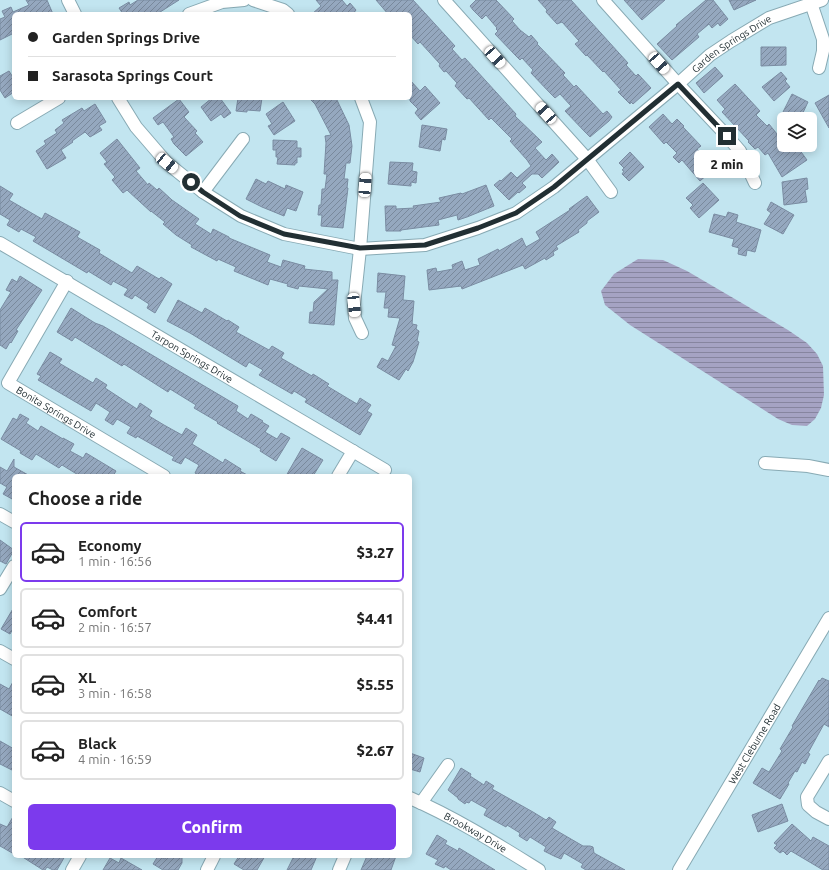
<!DOCTYPE html>
<html lang="en">
<head>
<meta charset="utf-8">
<style>
  :root { --surface:#fff; --page:#f6f6f6; --text:#222; --muted:#767676; --line:#e0e0e0; --accent:#7c3aed }
  body { margin:0; font-family:Ubuntu,sans-serif; background:var(--page); color:var(--text); height:100vh; display:flex; flex-direction:column; font-size:15px; white-space:nowrap }
  * { box-sizing:border-box; margin:0 }
  p { font-size:13px; color:var(--muted) }
  .icon { flex:none; width:22px; height:22px; fill:none; stroke:currentColor; stroke-width:2; stroke-linecap:round; stroke-linejoin:round }
  .map { position:relative; flex:1; overflow:hidden }
  .side { position:absolute; left:12px; top:474px; width:400px; height:384px; display:flex; flex-direction:column; background:var(--surface); border-radius:6px; box-shadow:0 2px 10px #0003 }
  .side>* { flex:none }
  .top-card { position:absolute; left:12px; top:12px; width:400px; height:88px; border-radius:6px; box-shadow:0 2px 10px #0003; display:grid; align-content:center; height:88px; padding:0 16px; background:var(--surface) }
  .controls { position:absolute; left:777px; top:112px; display:grid; gap:8px }
  .controls a { display:grid; place-items:center; width:40px; height:40px; border-radius:6px; background:var(--surface); box-shadow:0 2px 10px #0003; font-size:20px }
  .end { position:absolute; width:18px; height:18px; margin:-9px; border:5px solid #222f33; background:#fff; box-shadow:0 0 0 2px #fff }
  .from { border-radius:50% }
  .bubble { position:absolute; height:28px; border-radius:6px; background:var(--surface); box-shadow:0 2px 10px #0003; font-size:13px; font-weight:800; line-height:28px; text-align:center }
  .car { position:absolute; width:12px; height:24px; margin:-12px -6px; border-radius:5px; box-shadow:0 0 3px 1px #0007; background:linear-gradient(#fff 24%,#345 0 40%,#fff 0 76%,#345 0 86%,#fff 0) }
  .top-card b { display:flex; align-items:center; gap:14px; height:38px; font-size:15px }
  .top-card b+b { border-top:1px solid var(--line) }
  .top-card i { width:10px; height:10px; background:var(--text) }
  ul { padding:0; list-style:none }
  li { display:flex; align-items:center; gap:12px; height:60px; margin:0 8px 6px; padding:0 8px; border:2px solid var(--line); border-radius:6px }
  li div { flex:1 }
  li b { display:block; font-size:15px }
  li em { font-style:normal; font-weight:800 }
  li.on { border-color:var(--accent) }
  li>.icon { width:36px; height:36px; stroke-width:1.5 }
  h2 { padding:0 16px; font-size:18px; line-height:48px }
  .primary-button { display:flex; gap:8px; margin-top:auto; padding:8px 16px }
  .primary-button a { flex:1; height:46px; border-radius:6px; background:var(--accent); color:#fff; font-size:16px; font-weight:800; line-height:46px; text-align:center }
  .map>svg:first-child { display:block }
  .water { fill:url(#water-rules) }
  .building { fill:url(#building-hatch); stroke:#7a8ca2 }
  .lines { fill:none; stroke-linecap:round; stroke-linejoin:round }
  .minor-casing { stroke:#88aab4; stroke-width:14 }
  .minor { stroke:#fff; stroke-width:12 }
  .route { stroke:#222f33; stroke-width:5 }
  .labels { text-anchor:middle; stroke-width:3; stroke-linejoin:round; paint-order:stroke }
  .street-label { font-size:10px; fill:#222f33; stroke:#fff }
</style>
</head>
<body>
<div class="map">
<svg width="829" height="870" viewBox="0 0 829 870">
  <defs>
    <pattern id="water-rules" width="6" height="5" patternUnits="userSpaceOnUse"><rect width="6" height="5" fill="#a5a3c3"/><path d="M0 2.5h6" fill="none" stroke="#86859f"/></pattern>
    <pattern id="building-hatch" width="6" height="6" patternUnits="userSpaceOnUse"><rect width="6" height="6" fill="#95a8bf"/><path d="M-1 1l2-2M0 6l6-6M5 7l2-2" fill="none" stroke="#79899c"/></pattern>
  </defs>
  <rect width="100%" height="100%" fill="#c2e5f0"/>
  <!-- water -->
  <polygon class="water" points="638,259 663,260 687,271 788,330 807,343 817,354 823,366 824,395 821,408 815,419 807,426 792,425 778,419 630,325 605,305 601,291 614,274"/>
  <!-- building -->
  <g class="building">
    <polygon points="26,0 47,0 53,14 14,14 14,33 0,40 0,19 5,17 2,11 11,7 13,12 29,5"/>
    <polygon points="138,0 179,0 157,14 123,14 119,8 129,2 130,5"/>
    <polygon points="316,0 342,0 347,6 350,3 356,10 353,14 312,14 321,6"/>
    <polygon points="376,0 413,0 455,46 452,49 462,60 465,58 516,114 515,116 542,142 535,148 546,160 552,154 559,162 542,178 538,174 532,174 522,183 526,187 519,193 518,192 509,200 494,185 500,180 501,181 511,172 517,178 531,166 527,160 510,141 512,139 491,118 489,120 469,98 467,99 455,86 457,83 446,71 444,72 439,66 440,64 420,42 418,44 410,35 410,14 388,14"/>
    <polygon points="476,0 496,0 514,19 512,21 520,30 529,37 531,35 538,43 537,44 565,73 563,75 574,87 576,85 603,114 607,111 612,117 609,121 590,137 585,132 565,111 571,106 560,94 555,98 550,93 531,73 533,70 522,58 520,60 516,56 495,34 498,31 496,29 497,28 486,15 482,19 473,10 470,6"/>
    <polygon points="538,0 571,0 628,63 626,65 636,76 638,74 651,88 633,104 631,102 630,104 618,92 621,90 604,71 603,72 587,55 586,56 575,44 579,41 562,22 557,24 546,12 547,10"/>
    <polygon points="624,0 665,0 642,20"/>
    <polygon points="706,0 713,0 728,19 720,26 718,23 712,28 709,24 697,34 699,37 672,60 657,44 677,26 676,25"/>
    <polygon points="729,0 756,0 734,10"/>
    <polygon points="761,47 786,47 786,65 761,66"/>
    <polygon points="715,67 723,76 704,93 696,83"/>
    <polygon points="9,71 14,79 14,92 5,98 0,90 0,76"/>
    <polygon points="781,72 787,79 785,81 790,87 774,101 762,87"/>
    <polygon points="410,80 420,91 425,86 440,103 421,120 415,113 418,109 410,101"/>
    <polygon points="735,84 760,111 756,115 767,126 769,124 777,134 776,135 784,145 796,145 807,160 782,177 768,153 765,155 758,147 755,149 748,142 749,141 722,112 725,109 717,100"/>
    <polygon points="792,94 808,102 800,119 783,112"/>
    <polygon points="829,95 829,128 815,103"/>
    <polygon points="212,98 220,98 231,113 224,118 221,114 211,121 201,107"/>
    <polygon points="238,98 262,98 260,111 247,110 247,112 236,111"/>
    <polygon points="309,98 336,98 349,125 352,146 350,163 346,163 344,179 348,179 347,188 348,188 343,228 321,226 322,215 318,215 319,205 321,205 322,189 325,189 327,174 324,174 326,143 325,136 331,135 315,104"/>
    <polygon points="179,99 189,112 184,117 197,131 195,133 203,142 186,156 174,144 171,139 174,137 163,122 158,125 153,118"/>
    <polygon points="283,102 295,121 274,135 268,126 272,124 266,114"/>
    <polygon points="95,104 106,122 99,126 102,130 90,137 85,132 72,141 73,142 61,150 66,158 47,169 36,151 46,144 44,141 57,133 55,130 64,123 62,120 82,108 84,111"/>
    <polygon points="663,114 672,124 677,119 684,126 683,127 701,146 697,149 708,160 710,158 717,166 700,181 682,160 679,163 673,157 677,153 666,142 664,144 649,127"/>
    <polygon points="422,125 447,129 445,140 442,139 440,151 419,147"/>
    <polygon points="117,139 140,168 136,171 148,185 149,183 157,190 159,188 172,200 199,219 195,224 211,234 213,229 229,237 229,238 270,255 267,262 281,267 283,260 305,266 304,269 332,272 332,280 338,280 334,325 309,323 310,312 313,312 314,302 328,289 299,286 298,289 287,286 288,284 270,279 268,285 234,271 236,267 218,259 217,261 191,247 192,245 176,235 163,224 165,222 151,211 151,212 127,190 123,193 112,180 115,177 104,164 107,162 100,153"/>
    <polygon points="273,140 297,141 297,148 301,148 301,157 297,157 297,163 295,163 295,165 277,164 278,157 276,157 276,150 273,150"/>
    <polygon points="630,152 644,167 629,181 622,174 624,171 622,170 624,168 619,163"/>
    <polygon points="390,162 413,163 412,171 417,172 416,183 411,182 411,186 388,184"/>
    <polygon points="807,178 808,189 805,190 807,202 784,205 782,182"/>
    <polygon points="256,179 266,184 268,181 285,189 286,185 303,192 296,211 287,208 284,216 262,207 246,199"/>
    <polygon points="703,183 719,200 699,218 690,208 693,205 686,198"/>
    <polygon points="486,185 494,206 467,217 458,220 457,215 438,220 439,225 401,230 401,231 386,231 385,206 396,206 396,209 414,208 413,206 441,202 439,198 461,193 462,194"/>
    <polygon points="0,186 13,194 9,200 42,219 45,213 80,232 77,237 100,250 99,253 132,273 137,266 159,279 161,277 172,284 155,313 147,308 149,304 135,295 132,299 124,295 128,289 113,281 111,285 88,271 87,273 33,241 36,237 21,229 19,232 7,225 10,220 0,214"/>
    <polygon points="587,196 599,212 587,221 587,223 578,230 579,232 556,246 558,249 553,252 554,255 546,260 545,258 525,269 523,265 462,289 461,286 429,290 427,270 436,268 437,272 453,269 452,265 462,261 465,270 480,265 478,259 498,249 499,251 522,238 526,247 540,239 536,232 570,210 569,209"/>
    <polygon points="771,202 794,215 783,234 764,224 771,213 767,210"/>
    <polygon points="728,212 738,215 736,222 761,230 755,252 747,250 746,256 738,254 739,248 732,246 734,239 709,232 714,214 726,217"/>
    <polygon points="378,273 405,276 403,300 414,301 412,324 417,325 416,329 419,331 417,341 419,342 413,362 408,371 406,369 399,380 377,367 382,358 388,361 396,346 392,345 400,318 388,317 389,308 384,308 386,292 377,292"/>
    <polygon points="20,276 42,290 16,330 18,331 11,343 10,342 6,349 0,345 0,310 11,292 6,290 12,279 17,282"/>
    <polygon points="178,300 202,313 205,308 227,321 228,320 239,327 236,332 269,350 272,346 284,353 281,358 312,376 313,374 329,384 327,386 357,404 360,398 371,405 367,411 372,414 360,435 305,402 307,399 294,391 292,394 259,375 263,370 249,362 246,367 190,333 167,321"/>
    <polygon points="71,308 95,323 103,326 238,406 236,411 248,419 251,414 263,421 262,422 269,426 265,432 277,439 281,433 290,438 276,461 260,451 261,449 217,423 218,422 194,408 196,405 170,389 168,392 124,364 122,366 75,337 72,341 57,332"/>
    <polygon points="50,352 62,359 59,363 93,383 96,378 107,385 105,388 137,409 140,403 152,411 149,416 164,425 182,435 186,428 197,435 192,444 223,463 225,459 241,469 240,471 249,476 200,476 195,473 199,465 185,457 181,464 172,460 174,457 137,436 136,438 127,433 131,427 117,419 113,425 105,420 110,412 96,403 91,411 38,380 41,376 37,374"/>
    <polygon points="20,414 29,419 26,423 38,431 41,426 63,439 63,438 74,444 70,451 83,458 86,453 116,471 113,476 80,476 62,465 59,468 36,454 32,460 20,453 21,451 1,439 13,418 17,420"/>
    <polygon points="302,448 323,460 313,476 286,476"/>
    <polygon points="14,459 14,467 30,476 14,476 14,500 3,494 7,487 0,483 0,467 7,471"/>
    <polygon points="0,540 14,550 6,564 0,561"/>
    <polygon points="14,607 14,627 10,634 1,629"/>
    <polygon points="822,678 829,681 829,727 824,724 808,753 810,754 805,764 802,762 797,772 795,771 788,783 789,784 780,799 753,783 762,768 769,772 782,751 780,749 793,727 792,726 819,680 820,681"/>
    <polygon points="14,680 14,717 0,709 0,684 9,689"/>
    <polygon points="0,741 14,749 14,771 0,764"/>
    <polygon points="410,753 424,758 420,772 410,769"/>
    <polygon points="461,768 471,774 470,776 484,785 486,781 494,786 492,789 533,812 546,820 549,817 556,822 552,828 583,846 590,846 593,847 594,853 625,870 586,870 581,867 583,864 564,853 561,859 554,856 544,851 546,847 530,837 527,841 519,836 520,833 507,825 506,827 484,815 487,809 471,800 469,803 466,802 465,804 458,799 458,798 448,790"/>
    <polygon points="782,804 788,821 758,832 752,815"/>
    <polygon points="14,815 14,854 0,846 0,824 7,827"/>
    <polygon points="792,824 811,841 813,837 829,846 829,870 823,870 791,851 787,855 783,851 780,853 774,848 777,845 774,843"/>
    <polygon points="437,835 447,841 445,844 458,851 459,848 495,870 451,870 445,866 444,868 435,864 438,860 426,854"/>
    <polygon points="21,856 65,856 57,870 53,870 47,867 45,870 43,870"/>
    <polygon points="158,856 165,859 167,856 182,856 182,863 178,870 163,870 153,864"/>
    <polygon points="239,856 265,856 257,870 244,870 234,864"/>
    <polygon points="294,856 317,856 311,870 287,870"/>
    <polygon points="367,856 396,856 391,870 361,870"/>
    <polygon points="110,858 119,863 121,858 142,870 103,870"/>
  </g>
  <g class="lines">
    <defs>
      <g id="minor">
        <polyline points="68,0 75,14"/>
        <polyline points="253,0 283,10 288,14"/>
        <polyline points="444,0 587,159 611,192"/>
        <polyline points="603,0 678,84 727,136 740,151 755,183"/>
        <polyline points="810,0 823,39 823,51 819,68"/>
        <polyline points="189,14 222,2 244,0"/>
        <path id="s1" d="M118,98L136,127L167,163L203,192L241,216L284,234L360,249L425,245L478,228L516,213L554,187L678,84L710,55L731,41L769,18L822,0"/>
        <polyline points="361,98 370,122 360,249 354,305 355,318 362,333"/>
        <polyline points="17,123 59,98"/>
        <polyline points="203,192 243,139"/>
        <path id="s2" d="M0,243L385,470"/>
        <path id="s3" d="M67,281L8,383L164,476"/>
        <polyline points="765,463 808,466 829,470"/>
        <polyline points="338,476 353,451"/>
        <polyline points="0,514 14,522"/>
        <polyline points="0,589 14,566"/>
        <polyline points="0,651 14,659"/>
        <polyline points="829,761 807,797 808,805 816,812 829,819"/>
        <polyline points="0,793 14,801"/>
        <path id="s4" d="M410,798C456,818 497,844 539,870"/>
        <polyline points="421,803 448,765"/>
        <polyline points="72,870 80,856"/>
        <polyline points="207,870 214,856"/>
        <polyline points="339,870 345,856"/>
        <path id="s5" d="M679,870L829,618"/>
      </g>
    </defs>
    <!-- minor casing -->
    <use href="#minor" class="minor-casing"/>
    <!-- minor -->
    <use href="#minor" class="minor"/>
  </g>
  <g class="lines">
    <!-- route -->
    <polyline class="route" points="191,182 203,192 240,216 284,234 360,248 425,245 478,228 516,213 554,187 678,84 727,136"/>
  </g>
  <g class="labels">
    <!-- street labels -->
    <g class="street-label">
      <text dy="4" stroke="none"><textPath href="#s1" startOffset="733">Garden Springs Drive</textPath></text>
      <text dy="4" stroke="none"><textPath href="#s2" startOffset="223">Tarpon Springs Drive</textPath></text>
      <text dy="4" stroke="none"><textPath href="#s3" startOffset="174">Bonita Springs Drive</textPath></text>
      <text dy="4" stroke="none"><textPath href="#s5" startOffset="147">West Cleburne Road</textPath></text>
      <text dy="4" stroke="none"><textPath href="#s4" startOffset="74">Brookway Drive</textPath></text>
    </g>
  </g>
</svg>
<div class="controls">
<a><svg class="icon" aria-label="layers" viewBox="0 0 24 24"><path d="M12 4l9 5-9 5-9-5zM3 14l9 5 9-5"/></svg></a>
</div>
<i class="end from" style="left:191px;top:182px"></i>
<i class="end" style="left:727px;top:136px"></i>
<div class="bubble" style="left:694px;top:150px;width:66px">2 min</div>
<i class="car" style="left:495px;top:57px;rotate:138deg"></i>
<i class="car" style="left:659px;top:63px;rotate:138deg"></i>
<i class="car" style="left:546px;top:113px;rotate:318deg"></i>
<i class="car" style="left:167px;top:163px;rotate:129deg"></i>
<i class="car" style="left:365px;top:185px;rotate:4deg"></i>
<i class="car" style="left:354px;top:305px;rotate:174deg"></i>
<div class="top-card">
<b><i class="from"></i>Garden Springs Drive</b>
<b><i></i>Sarasota Springs Court</b>
</div>
<section class="side">
<h2>Choose a ride</h2>
<ul>
<li class="on"><svg class="icon" aria-label="car" viewBox="0 0 24 24"><path d="M5 17H2v-5l4-1 3-4h7l3 4 3 1v5h-3M9 17h6M6 11h13"/><circle cx="7" cy="17" r="2"/><circle cx="17" cy="17" r="2"/></svg><div><b>Economy</b><p>1 min · 16:56</p></div><em>$3.27</em></li>
<li><svg class="icon" aria-label="car" viewBox="0 0 24 24"><path d="M5 17H2v-5l4-1 3-4h7l3 4 3 1v5h-3M9 17h6M6 11h13"/><circle cx="7" cy="17" r="2"/><circle cx="17" cy="17" r="2"/></svg><div><b>Comfort</b><p>2 min · 16:57</p></div><em>$4.41</em></li>
<li><svg class="icon" aria-label="car" viewBox="0 0 24 24"><path d="M5 17H2v-5l4-1 3-4h7l3 4 3 1v5h-3M9 17h6M6 11h13"/><circle cx="7" cy="17" r="2"/><circle cx="17" cy="17" r="2"/></svg><div><b>XL</b><p>3 min · 16:58</p></div><em>$5.55</em></li>
<li><svg class="icon" aria-label="car" viewBox="0 0 24 24"><path d="M5 17H2v-5l4-1 3-4h7l3 4 3 1v5h-3M9 17h6M6 11h13"/><circle cx="7" cy="17" r="2"/><circle cx="17" cy="17" r="2"/></svg><div><b>Black</b><p>4 min · 16:59</p></div><em>$2.67</em></li>
</ul>
<div class="primary-button"><a>Confirm</a></div>
</section>
</div>
</body>
</html>
